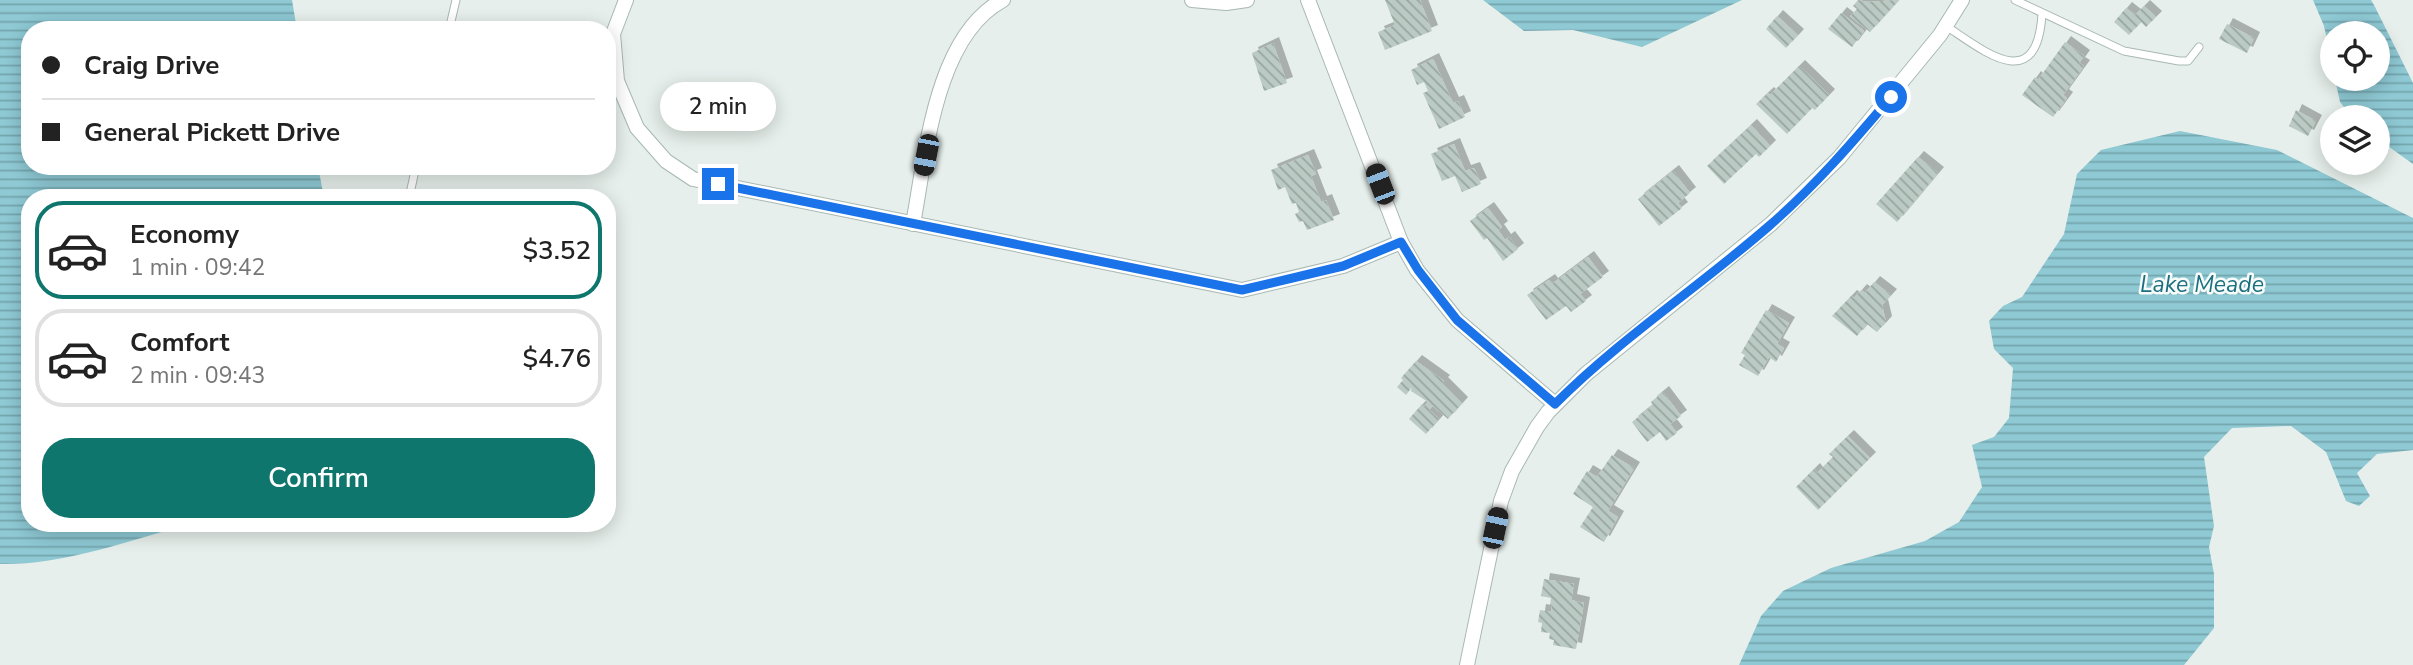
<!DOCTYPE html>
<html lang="en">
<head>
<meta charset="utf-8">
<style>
  :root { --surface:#fff; --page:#f6f6f6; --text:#222; --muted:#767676; --line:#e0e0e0; --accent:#0f766e }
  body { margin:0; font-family:"Nunito Sans",sans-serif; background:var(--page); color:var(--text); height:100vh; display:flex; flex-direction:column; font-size:26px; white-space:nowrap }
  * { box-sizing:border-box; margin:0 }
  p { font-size:23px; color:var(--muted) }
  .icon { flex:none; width:38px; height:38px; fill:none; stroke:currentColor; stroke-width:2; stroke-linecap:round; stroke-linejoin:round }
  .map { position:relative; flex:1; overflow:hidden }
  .sheet { position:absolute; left:21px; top:189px; width:595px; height:343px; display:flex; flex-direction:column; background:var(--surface); border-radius:28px; box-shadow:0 4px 18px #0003 }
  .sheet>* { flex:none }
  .top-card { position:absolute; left:21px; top:21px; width:595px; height:154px; border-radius:28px; box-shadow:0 4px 18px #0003; display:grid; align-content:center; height:154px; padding:0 21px; background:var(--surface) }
  .fabs { position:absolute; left:2320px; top:21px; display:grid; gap:14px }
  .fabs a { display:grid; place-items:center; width:70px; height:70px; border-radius:50%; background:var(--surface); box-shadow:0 4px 18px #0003; font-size:35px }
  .end { position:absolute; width:32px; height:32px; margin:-16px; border:9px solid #1a73e8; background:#fff; box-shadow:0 0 0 4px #fff }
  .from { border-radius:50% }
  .bubble { position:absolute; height:49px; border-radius:24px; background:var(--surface); box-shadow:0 4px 18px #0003; font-size:23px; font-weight:600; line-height:49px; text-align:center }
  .car { position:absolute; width:21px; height:42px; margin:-21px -10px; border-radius:9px; box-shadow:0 0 5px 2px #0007; background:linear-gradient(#222 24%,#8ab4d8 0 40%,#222 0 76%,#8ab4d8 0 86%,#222 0) }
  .top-card b { display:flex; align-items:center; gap:24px; height:66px; font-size:26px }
  .top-card b+b { border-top:2px solid var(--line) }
  .top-card i { width:18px; height:18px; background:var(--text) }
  ul { padding:12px 0 0; list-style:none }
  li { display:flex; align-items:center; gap:21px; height:98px; margin:0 14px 10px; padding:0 7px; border:4px solid var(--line); border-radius:28px }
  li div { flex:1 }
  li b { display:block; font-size:26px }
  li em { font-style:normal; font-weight:600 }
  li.active { border-color:var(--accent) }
  li>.icon { width:63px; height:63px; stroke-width:1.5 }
  .action { display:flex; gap:14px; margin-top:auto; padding:14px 21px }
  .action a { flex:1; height:80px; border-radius:28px; background:var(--accent); color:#fff; font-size:28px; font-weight:600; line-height:80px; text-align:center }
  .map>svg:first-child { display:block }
  .water { fill:url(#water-rules) }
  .building { fill:url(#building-back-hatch); filter:url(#shadow) }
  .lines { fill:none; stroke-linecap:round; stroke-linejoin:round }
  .service-casing { stroke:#a8b8b2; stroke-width:9 }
  .minor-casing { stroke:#a8b8b2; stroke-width:16 }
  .service { stroke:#fff; stroke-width:7 }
  .minor { stroke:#fff; stroke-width:14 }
  .route { stroke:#1a73e8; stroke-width:9 }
  .labels { text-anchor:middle; stroke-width:5; stroke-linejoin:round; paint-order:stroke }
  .water-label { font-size:23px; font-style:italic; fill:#1c6f80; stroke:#f7fbf9 }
</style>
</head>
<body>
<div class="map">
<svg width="2413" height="665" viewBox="0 0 2413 665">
  <defs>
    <pattern id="water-rules" width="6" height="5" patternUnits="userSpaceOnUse" patternTransform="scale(1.75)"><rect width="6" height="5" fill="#8ec9d4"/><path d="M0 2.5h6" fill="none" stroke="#74a5ad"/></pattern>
    <pattern id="building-back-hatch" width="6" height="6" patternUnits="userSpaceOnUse" patternTransform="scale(1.75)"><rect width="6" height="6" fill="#bbcac4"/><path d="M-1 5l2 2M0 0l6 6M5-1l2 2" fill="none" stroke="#98a6a0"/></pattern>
    <filter id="shadow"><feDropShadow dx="6" dy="-6" stdDeviation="0" flood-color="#0004"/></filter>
  </defs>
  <rect width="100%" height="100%" fill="#e6efeb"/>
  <!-- water -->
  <g class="water">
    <path d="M0,0H292L297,30H30V166H318L324,198H30V523H181L172,529C116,545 59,565 0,564Z"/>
    <polygon points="1483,0 1742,0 1642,47 1573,30 1524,31"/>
    <polygon points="2313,0 2371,0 2374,5 2413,83 2413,164 2378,139 2378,117 2352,117 2340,102 2335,79 2378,79 2378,33 2333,33 2333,66 2324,26"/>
    <polygon points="2180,131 2277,150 2413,218 2413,450 2377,454 2357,473 2370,496 2359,506 2346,501 2326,452 2291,426 2232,428 2204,457 2214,526 2209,547 2214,574 2214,628 2184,665 1739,665 1761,616 1783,591 1831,568 1925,541 1959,522 1982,487 1972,445 1994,437 2009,418 2013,368 1994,349 1989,321 2003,306 2022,297 2064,234 2077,174 2101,150"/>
  </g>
  <!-- building -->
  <g class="building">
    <polygon points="1385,0 1420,0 1432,31 1385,50 1378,32 1395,25"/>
    <polygon points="1858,0 1867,2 1899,0 1870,32 1850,16 1857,9 1853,6"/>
    <polygon points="2144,6 2156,17 2146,27 2141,22 2129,35 2114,22 2126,8 2135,15"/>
    <polygon points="1841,13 1864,31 1852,47 1828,29"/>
    <polygon points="1777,16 1798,35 1786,48 1766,29"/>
    <polygon points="2227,24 2254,38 2247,53 2219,39"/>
    <polygon points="2065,42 2084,56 2079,63 2084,66 2063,95 2067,98 2053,117 2022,95 2035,77 2038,80"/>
    <polygon points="1273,43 1287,83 1264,91 1252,53"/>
    <polygon points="1433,59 1453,103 1458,101 1465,117 1439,129 1423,93 1428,91 1424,82 1417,85 1411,70"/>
    <polygon points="1799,66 1829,95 1815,110 1812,108 1787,134 1756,104 1768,93 1770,95"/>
    <polygon points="2296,110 2316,121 2308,136 2289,126"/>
    <polygon points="1751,125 1770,146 1759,157 1756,154 1724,184 1707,166"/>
    <polygon points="1454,144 1465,171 1474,168 1481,184 1462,192 1455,176 1442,181 1431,154"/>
    <polygon points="1308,155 1316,174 1311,176 1321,202 1326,200 1334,220 1307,230 1303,221 1299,222 1295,214 1299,212 1296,203 1292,204 1285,187 1278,190 1271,170"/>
    <polygon points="1918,157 1938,173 1897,222 1876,204"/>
    <polygon points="1673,171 1690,193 1678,203 1682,208 1659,226 1638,199"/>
    <polygon points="1488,208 1502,227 1498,230 1505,240 1509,237 1518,249 1503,261 1487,238 1484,240 1470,221"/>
    <polygon points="1588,257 1603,277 1580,294 1586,301 1571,312 1566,306 1546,320 1527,295 1549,280 1552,284"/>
    <polygon points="1874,282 1891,295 1882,305 1886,322 1877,332 1867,324 1857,336 1832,316 1851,296 1854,298 1861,290 1865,293"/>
    <polygon points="1766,310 1789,323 1777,344 1784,348 1776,362 1769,357 1758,376 1739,365 1745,355 1741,353"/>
    <polygon points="1416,361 1444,381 1442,383 1462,403 1448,419 1433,406 1429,410 1439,419 1426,434 1409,419 1422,404 1424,407 1428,402 1411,391 1412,387 1406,395 1397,387 1403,380 1401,378"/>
    <polygon points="1663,392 1681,416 1670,424 1677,433 1666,441 1660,432 1647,442 1632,422 1653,405 1651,402"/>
    <polygon points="1848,436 1870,458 1818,510 1796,487 1814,469 1817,473 1833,457 1829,454"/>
    <polygon points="1612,455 1634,468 1608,511 1618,517 1604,542 1580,527 1593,507 1573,494 1587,471 1597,477"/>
    <polygon points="1544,579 1574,584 1571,600 1584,603 1576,649 1553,645 1554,640 1549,639 1550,633 1541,632 1542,623 1538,622 1540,610 1551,612 1552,606 1550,606 1551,598 1541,596"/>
  </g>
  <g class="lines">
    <defs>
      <g id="service">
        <polyline points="2015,0 2124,51 2179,61 2188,61 2199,47"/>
        <path d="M1946,26C1984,51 2037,96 2042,14"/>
        <polyline points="449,30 456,0"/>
        <polyline points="409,198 416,166"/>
      </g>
      <g id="minor">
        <polyline points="626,0 613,34 617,81 637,128 666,161 693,179 1242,290 1343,266 1401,242"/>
        <polyline points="1192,0 1226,3 1247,0"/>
        <polyline points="1308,0 1401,242 1417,270 1457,320 1555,404"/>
        <path d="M913,224C926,155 935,36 1003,0"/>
        <polyline points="1467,665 1501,501 1512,471 1537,427 1548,412 1586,374 1771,224 1839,158 1940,35 1962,0"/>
      </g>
    </defs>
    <!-- service casing -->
    <use href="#service" class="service-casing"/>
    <!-- minor casing -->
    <use href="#minor" class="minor-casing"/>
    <!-- service -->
    <use href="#service" class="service"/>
    <!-- minor -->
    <use href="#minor" class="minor"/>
  </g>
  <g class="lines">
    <!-- route -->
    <path class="route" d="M718,184L1242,290L1343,266L1401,242L1418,270L1457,320L1555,404C1621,338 1699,287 1769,226C1814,187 1853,142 1891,97"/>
  </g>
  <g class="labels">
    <!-- water labels -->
    <g class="water-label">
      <text x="2202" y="292">Lake Meade</text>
    </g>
  </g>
</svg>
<div class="fabs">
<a><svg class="icon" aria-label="locate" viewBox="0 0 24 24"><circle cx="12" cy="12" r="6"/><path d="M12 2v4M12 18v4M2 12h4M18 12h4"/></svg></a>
<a><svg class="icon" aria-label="layers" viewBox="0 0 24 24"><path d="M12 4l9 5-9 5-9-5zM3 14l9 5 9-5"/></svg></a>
</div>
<i class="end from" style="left:1891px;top:97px"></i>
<i class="end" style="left:718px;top:184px"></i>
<div class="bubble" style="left:660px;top:82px;width:116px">2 min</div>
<i class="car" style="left:926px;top:155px;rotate:191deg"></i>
<i class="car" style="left:1380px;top:184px;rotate:339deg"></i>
<i class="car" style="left:1495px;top:528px;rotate:12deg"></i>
<div class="top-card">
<b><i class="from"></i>Craig Drive</b>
<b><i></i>General Pickett Drive</b>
</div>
<section class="sheet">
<ul>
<li class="active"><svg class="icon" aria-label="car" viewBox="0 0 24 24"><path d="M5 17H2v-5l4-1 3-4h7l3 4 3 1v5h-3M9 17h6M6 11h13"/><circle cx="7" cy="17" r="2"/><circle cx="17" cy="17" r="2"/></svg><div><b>Economy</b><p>1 min · 09:42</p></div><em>$3.52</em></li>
<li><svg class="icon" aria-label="car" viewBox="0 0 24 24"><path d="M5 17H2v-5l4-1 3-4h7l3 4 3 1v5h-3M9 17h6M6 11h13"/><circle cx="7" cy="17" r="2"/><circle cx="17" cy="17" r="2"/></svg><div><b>Comfort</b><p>2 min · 09:43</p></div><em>$4.76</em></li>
</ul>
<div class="action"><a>Confirm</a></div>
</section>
</div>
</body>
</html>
